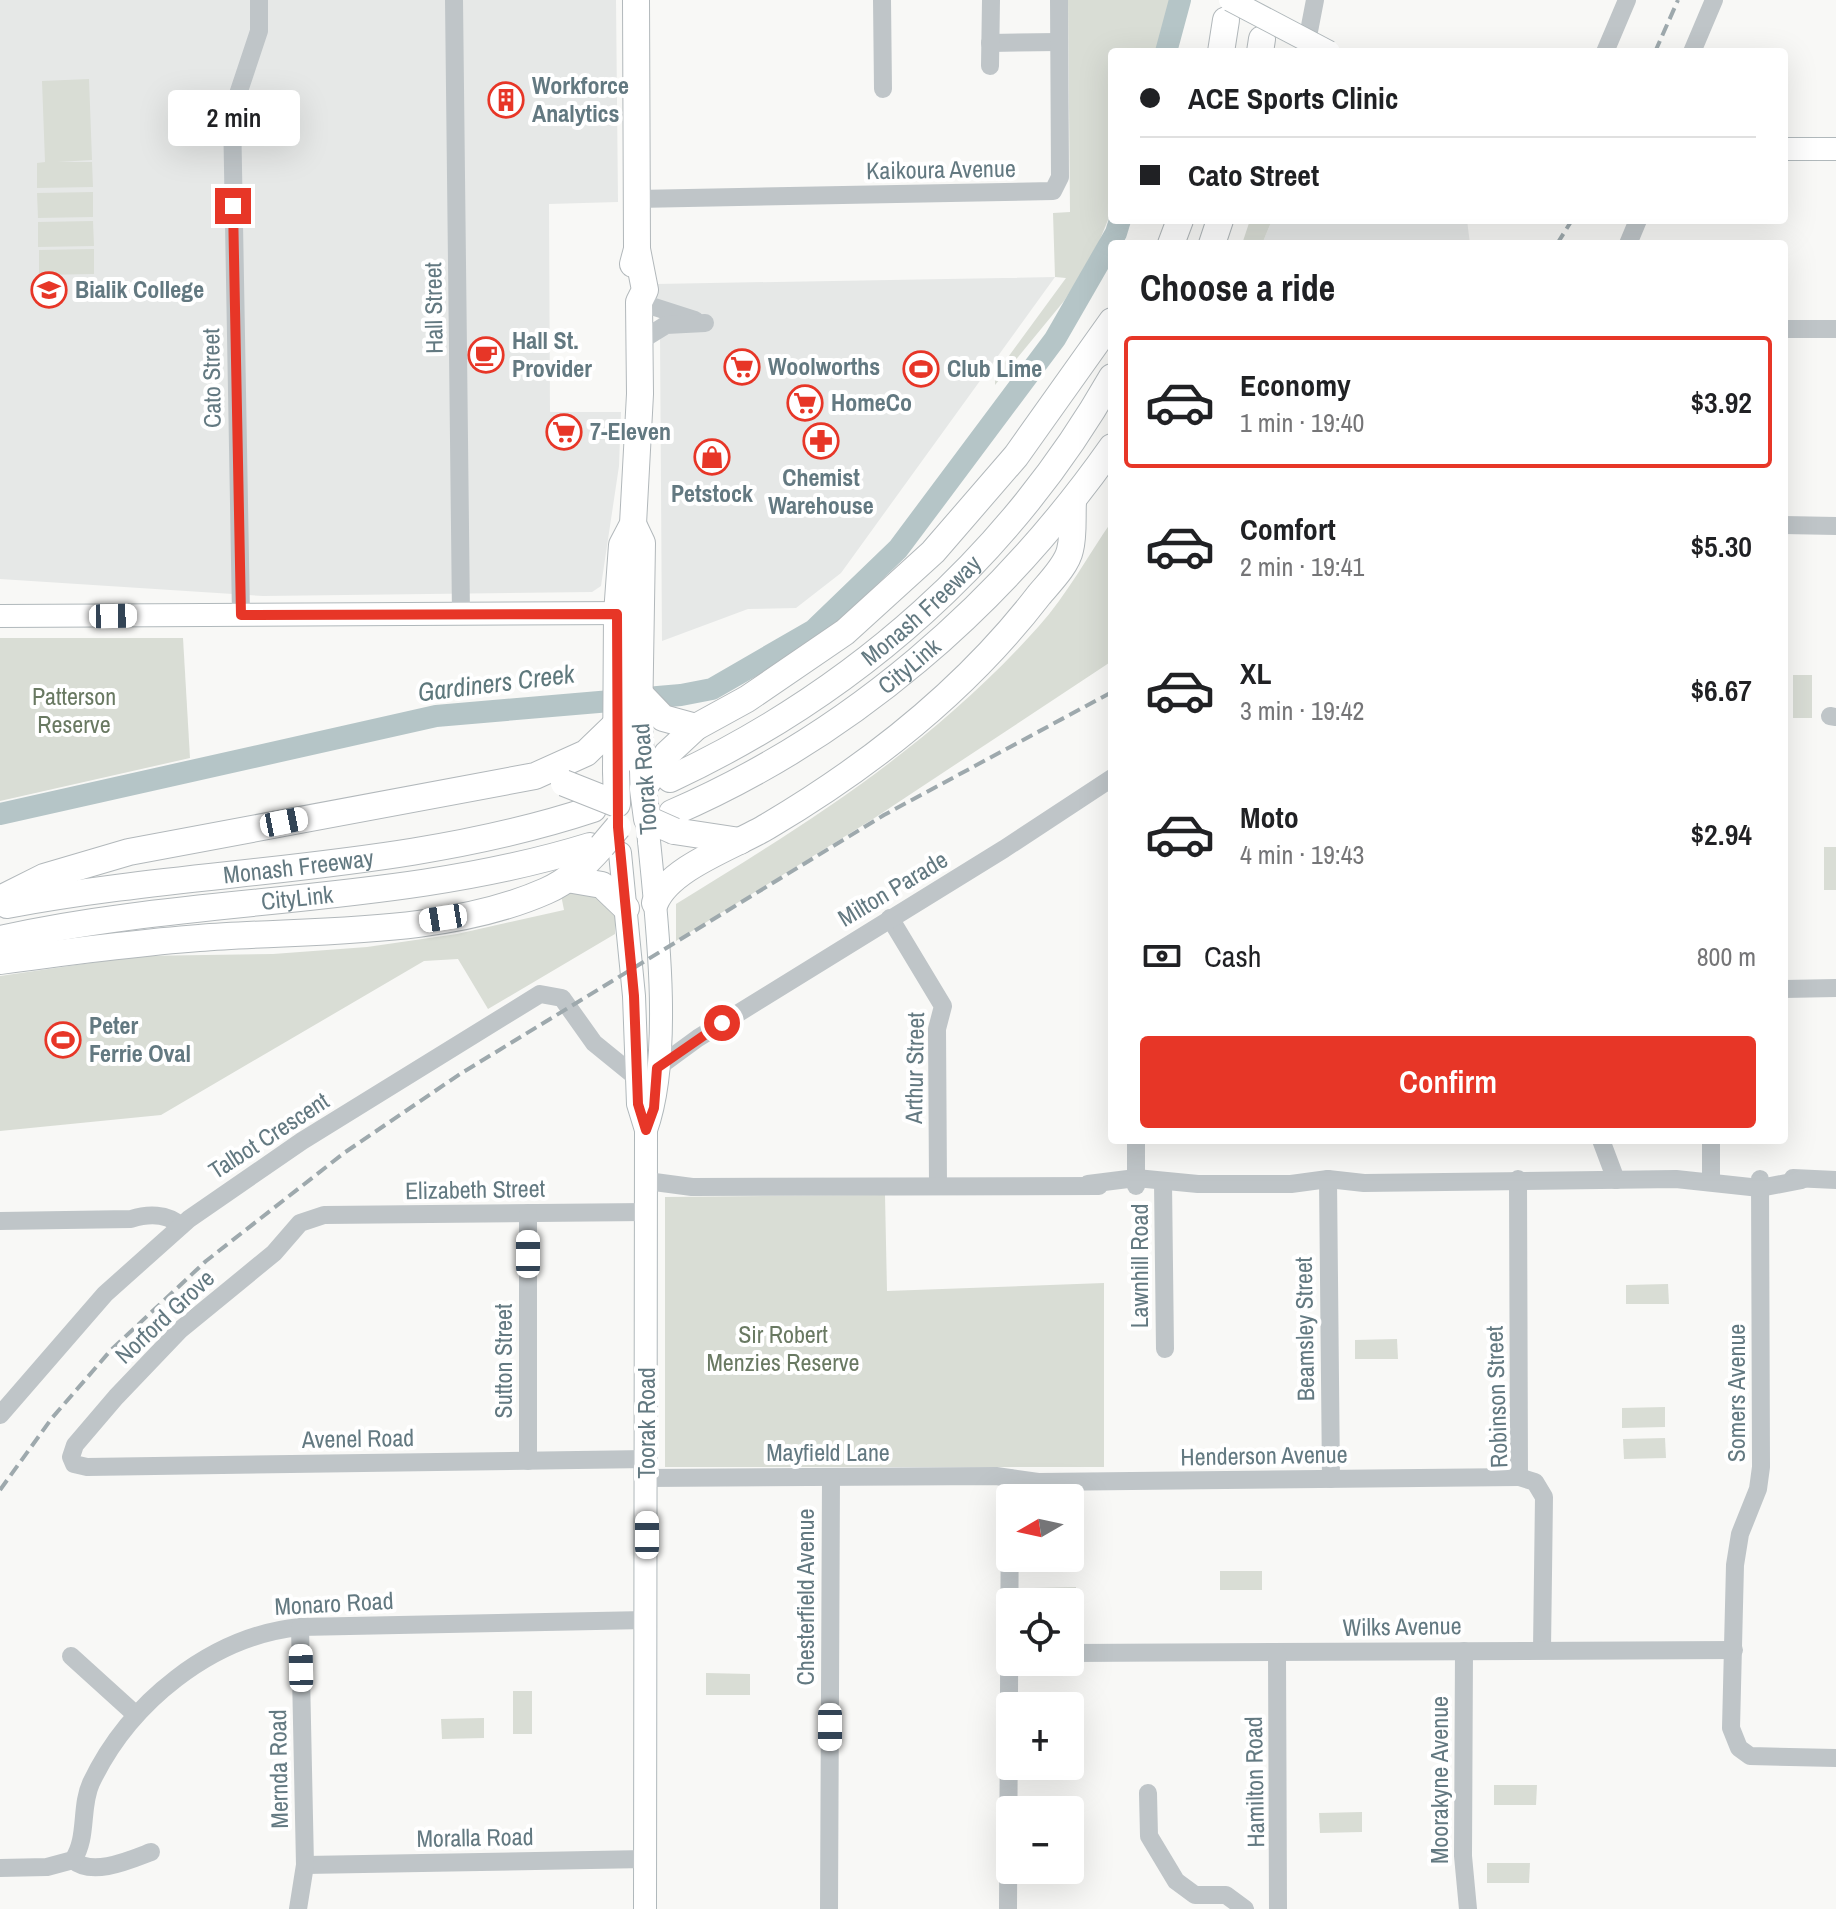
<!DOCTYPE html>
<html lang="en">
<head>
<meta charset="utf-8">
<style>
  :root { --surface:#fff; --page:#f6f6f6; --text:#202124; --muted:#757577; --line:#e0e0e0; --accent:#e73627 }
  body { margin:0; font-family:"Archivo Narrow",sans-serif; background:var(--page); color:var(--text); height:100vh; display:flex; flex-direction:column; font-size:30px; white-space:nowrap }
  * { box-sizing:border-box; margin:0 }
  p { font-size:26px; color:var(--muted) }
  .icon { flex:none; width:44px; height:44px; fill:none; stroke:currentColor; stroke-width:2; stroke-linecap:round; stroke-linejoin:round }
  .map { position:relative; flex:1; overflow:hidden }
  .details { position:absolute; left:1108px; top:240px; width:680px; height:904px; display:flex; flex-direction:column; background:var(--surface); border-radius:8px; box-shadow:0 8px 32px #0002 }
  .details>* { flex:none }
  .hud { position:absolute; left:1108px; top:48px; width:680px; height:176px; border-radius:8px; box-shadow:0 8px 32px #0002; display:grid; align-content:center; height:176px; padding:0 32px; background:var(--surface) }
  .needle { width:52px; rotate:261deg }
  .buttons { position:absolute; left:996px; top:1484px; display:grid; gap:16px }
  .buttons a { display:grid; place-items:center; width:88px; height:88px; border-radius:8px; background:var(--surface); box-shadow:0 8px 32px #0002; font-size:40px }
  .end { position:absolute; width:36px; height:36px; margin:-18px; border:10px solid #e73627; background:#fff; box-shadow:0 0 0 4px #fff }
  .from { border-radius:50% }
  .bubble { position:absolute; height:56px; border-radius:8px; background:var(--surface); box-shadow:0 8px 32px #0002; font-size:26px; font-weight:600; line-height:56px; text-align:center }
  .car { position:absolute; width:24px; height:48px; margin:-24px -12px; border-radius:10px; box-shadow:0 0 6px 2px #0007; background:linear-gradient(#fff 24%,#345 0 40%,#fff 0 76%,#345 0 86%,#fff 0) }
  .hud b { display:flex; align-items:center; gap:28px; height:76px; font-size:30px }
  .hud b+b { border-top:2px solid var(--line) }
  .hud i { width:20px; height:20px; background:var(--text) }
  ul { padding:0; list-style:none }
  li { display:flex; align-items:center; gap:24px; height:132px; margin:0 16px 12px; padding:0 16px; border:4px solid transparent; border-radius:8px }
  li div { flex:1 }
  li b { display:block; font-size:30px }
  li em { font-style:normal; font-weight:600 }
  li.selected { border-color:var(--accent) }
  li>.icon { width:72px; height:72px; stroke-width:1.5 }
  h2 { padding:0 32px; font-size:36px; line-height:96px }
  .pay { display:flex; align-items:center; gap:20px; height:88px; padding:0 32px; font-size:30px }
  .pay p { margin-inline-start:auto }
  .primary-button { display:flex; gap:16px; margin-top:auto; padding:16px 32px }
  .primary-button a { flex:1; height:92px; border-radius:8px; background:var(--accent); color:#fff; font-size:32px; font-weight:600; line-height:92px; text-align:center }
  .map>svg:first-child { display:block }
  .built { fill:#e6e8e7 }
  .green { fill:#d9ddd5 }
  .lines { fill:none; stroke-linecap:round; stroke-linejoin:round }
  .river { stroke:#b5c5c7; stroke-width:22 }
  .major-casing { stroke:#b0b8bb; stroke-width:24 }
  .highway-casing { stroke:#b2b8bb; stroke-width:28 }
  .minor { stroke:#bfc5c8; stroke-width:18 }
  .major { stroke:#fff; stroke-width:22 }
  .highway { stroke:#fff; stroke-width:26 }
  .rail { stroke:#9ea9ad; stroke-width:4; stroke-dasharray:12 6; stroke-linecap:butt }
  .major-bridge-casing { stroke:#b0b8bb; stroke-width:24; stroke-linecap:butt }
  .highway-bridge-casing { stroke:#b2b8bb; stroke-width:28; stroke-linecap:butt }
  .major-bridge { stroke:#fff; stroke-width:22 }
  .highway-bridge { stroke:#fff; stroke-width:26 }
  .route { stroke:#e73627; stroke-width:10 }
  .labels { text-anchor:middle; stroke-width:8; stroke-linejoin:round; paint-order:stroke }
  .poi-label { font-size:24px; font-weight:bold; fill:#637981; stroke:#fff; text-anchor:start }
  .street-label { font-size:24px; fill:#637981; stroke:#fff }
  .park-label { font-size:24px; fill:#697962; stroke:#fff }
  .water-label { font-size:26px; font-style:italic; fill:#5e787c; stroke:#fff }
</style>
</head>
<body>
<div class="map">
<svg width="1836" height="1909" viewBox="0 0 1836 1909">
  <rect width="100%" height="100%" fill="#f8f8f6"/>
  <!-- built -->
  <g class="built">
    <polygon points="0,0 616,0 618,202 549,204 550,412 621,412 619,466 601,586 592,592 263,596 0,579"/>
    <polygon points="1272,220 1467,220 1470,244 1262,244"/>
    <polygon points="1055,277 841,573 796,608 748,609 662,641 660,335 656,284"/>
  </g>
  <!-- green -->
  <g class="green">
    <polygon points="1068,0 1171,0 1157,52 1112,52 1110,215 1094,254 1064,301 995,385 995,375 1066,278 1055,277 1053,213 1070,212"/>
    <polygon points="89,79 92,160 58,162 92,162 93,187 37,188 37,163 45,162 42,81"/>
    <polygon points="93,192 93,217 38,218 37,193"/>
    <polygon points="1250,220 1272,220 1262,244 1242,244"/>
    <polygon points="93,221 94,246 38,247 38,222"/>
    <polygon points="94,249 94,274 39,275 39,250"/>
    <path d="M1112,521V661L873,819L676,941V904C810,822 933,745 1039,626C1067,595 1088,555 1112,521Z"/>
    <polygon points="0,638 183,638 190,758 0,801"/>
    <rect x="1793" y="675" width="19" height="43"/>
    <rect x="1824" y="847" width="12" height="43"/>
    <polygon points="580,889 587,889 615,914 615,934 488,1009 458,959 424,961 161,1115 0,1131 0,976 138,956 273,954 367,947 457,934 564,910 561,895"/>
    <polygon points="885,1195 887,1291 1104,1283 1104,1467 665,1467 665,1197"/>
    <polygon points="1668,1284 1669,1304 1626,1304 1626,1285"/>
    <polygon points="1397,1339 1398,1359 1355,1359 1355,1340"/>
    <polygon points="1665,1407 1665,1427 1622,1428 1622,1408"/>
    <polygon points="1665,1438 1666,1458 1624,1459 1623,1439"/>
    <rect x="1220" y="1571" width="42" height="19"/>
    <polygon points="1076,1587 1076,1607 1070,1607 1070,1602 1034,1602 1033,1588"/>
    <polygon points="706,1673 750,1674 750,1695 706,1695"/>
    <rect x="513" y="1691" width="19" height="43"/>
    <polygon points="484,1718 484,1738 442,1739 441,1719"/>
    <polygon points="1494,1785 1537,1785 1536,1805 1494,1805"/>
    <polygon points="1362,1812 1362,1832 1320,1833 1319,1813"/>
    <polygon points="1487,1863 1530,1863 1529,1883 1487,1883"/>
  </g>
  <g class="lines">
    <!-- river -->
    <g class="river">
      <polyline points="1166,52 1180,0"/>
      <polyline points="0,814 436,716 681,695 712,689 814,630 898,549 1055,339 1116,233 1120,220"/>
    </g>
    <defs>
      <g id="major">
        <polyline points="1784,149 1836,149"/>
        <polyline points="0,616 633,613"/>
        <polyline points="620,853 634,996 638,1104 646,1130 645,1909"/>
        <path d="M646,1130C673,1055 657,921 649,841"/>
      </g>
      <g id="highway">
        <polyline points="1221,52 1226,20"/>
        <polyline points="1260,52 1262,39"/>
        <polyline points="1171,244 1180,220"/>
        <polyline points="1212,244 1220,220"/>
        <polyline points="633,264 637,249 636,0"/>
        <polyline points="633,524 642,543 639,725 643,789"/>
        <polyline points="640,694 663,718 696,727"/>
        <polyline points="616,771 617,614 622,545 633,524 640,394 639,302 645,290 637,249"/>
        <path id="s1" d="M670,779C856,692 1010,556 1112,377"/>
        <polyline points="643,789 667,754 696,727 747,699 845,632 933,552 1016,456 1112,321"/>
        <path id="s2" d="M672,813C850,736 1001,605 1112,447"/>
        <polyline points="674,831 740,841"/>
        <polyline points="567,879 602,885 626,908"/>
        <polyline points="0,899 44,877 129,852 535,776 586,753 615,725"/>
        <path d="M655,903C670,867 735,846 768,826C871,765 966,690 1039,595C1049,583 1067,565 1070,550C1074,535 1072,517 1073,502"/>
        <path id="s3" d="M7,905C203,868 403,872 593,809"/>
        <path id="s4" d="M0,939C197,895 396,906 590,846"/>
        <path d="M0,961C66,952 133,943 199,938C310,929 442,937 546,891C569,881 586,864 602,846"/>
      </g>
    </defs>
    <!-- major casing -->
    <use href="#major" class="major-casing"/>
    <!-- highway casing -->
    <use href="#highway" class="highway-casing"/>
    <!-- minor -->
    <g class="minor">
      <polyline points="454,0 461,615"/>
      <polyline points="882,0 883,89"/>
      <polyline points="990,43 1059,42"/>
      <polyline points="1305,52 1315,0"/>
      <polyline points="1605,52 1627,0"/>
      <polyline points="1692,52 1714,0"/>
      <polyline points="990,66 991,0"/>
      <polyline points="637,199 1053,191 1060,177 1059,0"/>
      <polyline points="1628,244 1638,220"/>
      <polyline points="639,302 695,320"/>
      <polyline points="1784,329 1836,329"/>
      <polyline points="640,341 666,325 705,323"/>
      <polyline points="1784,525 1836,526"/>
      <polyline points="241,615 232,112 259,31 259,0"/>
      <polyline points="1830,716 1836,717"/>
      <polyline points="890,918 943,1006 937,1029 938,1184"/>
      <polyline points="1784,989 1836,988"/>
      <polyline points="657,1068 698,1038 1004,849 1112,778"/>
      <polyline points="1136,1140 1136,1186"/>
      <polyline points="1601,1140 1616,1180"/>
      <polyline points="1711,1140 1711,1181"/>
      <polyline points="1793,1178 1836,1180"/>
      <polyline points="1328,1179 1331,1479"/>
      <polyline points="1518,1179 1519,1477 1535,1482 1544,1497 1542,1650"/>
      <polyline points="1760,1179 1761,1467 1758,1489 1740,1534 1735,1565 1731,1728 1739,1748 1750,1756 1836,1758"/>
      <polyline points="647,1181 692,1187 1099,1186"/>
      <polyline points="1163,1182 1165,1349"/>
      <polyline points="1088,1184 1136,1178 1198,1184 1291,1184 1328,1179 1364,1183 1676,1179 1760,1188 1802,1180"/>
      <polyline points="647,1212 324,1215 300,1223 274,1253 180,1330 116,1397 75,1445 71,1457 74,1464 87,1467 647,1459"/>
      <polyline points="528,1213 528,1461"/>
      <path d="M0,1221L131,1219C147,1214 167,1213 181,1226"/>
      <polyline points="0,1415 105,1294 189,1219 302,1141 540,994 562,998 594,1043 637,1078"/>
      <polyline points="647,1478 996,1476 1038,1482 1519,1477"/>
      <polyline points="1464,1651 1463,1856 1468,1909"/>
      <polyline points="1070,1653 1734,1650"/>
      <polyline points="1277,1653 1278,1909"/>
      <polyline points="71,1656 135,1714"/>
      <polyline points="1148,1793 1149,1836 1176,1881 1195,1895 1226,1895 1245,1909"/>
      <path d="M73,1860C92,1877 130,1860 151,1852"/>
      <polyline points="305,1865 646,1859"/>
      <path d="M0,1868L47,1867L73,1860C88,1838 80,1807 91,1783C129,1703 211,1636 300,1627L646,1620"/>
      <polyline points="298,1909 305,1865 300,1627"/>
      <polyline points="829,1909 831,1477"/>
      <polyline points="1008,1909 1010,1478"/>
    </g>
    <!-- major -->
    <use href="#major" class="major"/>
    <!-- highway -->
    <use href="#highway" class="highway"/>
    <!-- rail -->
    <g class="rail">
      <polyline points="1655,52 1678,0"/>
      <polyline points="1557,244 1572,220"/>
      <polyline points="0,1490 52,1418 111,1350 206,1261 344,1153 460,1074 884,815 1112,692"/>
    </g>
    <defs>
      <g id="major-bridge">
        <polyline points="1230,0 1329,52"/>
        <polyline points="647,819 649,841"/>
      </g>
      <g id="highway-bridge">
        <polyline points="564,783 617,804 616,771"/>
        <polyline points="643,789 647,819 674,831"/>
        <polyline points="602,846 618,827"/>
      </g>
    </defs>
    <!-- major-bridge casing -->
    <use href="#major-bridge" class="major-bridge-casing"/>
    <!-- highway-bridge casing -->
    <use href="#highway-bridge" class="highway-bridge-casing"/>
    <!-- major-bridge -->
    <use href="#major-bridge" class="major-bridge"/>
    <!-- highway-bridge -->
    <use href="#highway-bridge" class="highway-bridge"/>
  </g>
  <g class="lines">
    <!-- route -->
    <polyline class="route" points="233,206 241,615 617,614 618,827 634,996 638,1104 646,1130 654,1108 657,1068 722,1023"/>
  </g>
  <!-- icons -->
  <defs>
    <symbol id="building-ring" viewBox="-11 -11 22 22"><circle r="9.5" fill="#fff" stroke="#e73627" stroke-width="1.5"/><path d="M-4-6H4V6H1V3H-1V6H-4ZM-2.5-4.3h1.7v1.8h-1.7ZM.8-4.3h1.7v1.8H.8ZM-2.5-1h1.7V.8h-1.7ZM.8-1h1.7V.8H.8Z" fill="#e73627"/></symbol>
    <symbol id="school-ring" viewBox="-11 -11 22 22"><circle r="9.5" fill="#fff" stroke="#e73627" stroke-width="1.5"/><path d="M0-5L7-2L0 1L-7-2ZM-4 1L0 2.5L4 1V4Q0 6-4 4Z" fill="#e73627"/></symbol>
    <symbol id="cafe-ring" viewBox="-11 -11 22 22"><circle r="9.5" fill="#fff" stroke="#e73627" stroke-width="1.5"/><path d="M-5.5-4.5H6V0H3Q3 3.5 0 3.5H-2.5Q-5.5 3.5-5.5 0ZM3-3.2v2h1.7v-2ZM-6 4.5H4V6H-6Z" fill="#e73627"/></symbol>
    <symbol id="supermarket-ring" viewBox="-11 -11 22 22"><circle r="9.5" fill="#fff" stroke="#e73627" stroke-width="1.5"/><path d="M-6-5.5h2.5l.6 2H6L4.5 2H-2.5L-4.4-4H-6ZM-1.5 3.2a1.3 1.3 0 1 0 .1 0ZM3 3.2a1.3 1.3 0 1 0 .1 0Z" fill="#e73627"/></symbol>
    <symbol id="stadium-ring" viewBox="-11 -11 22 22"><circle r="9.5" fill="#fff" stroke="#e73627" stroke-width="1.5"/><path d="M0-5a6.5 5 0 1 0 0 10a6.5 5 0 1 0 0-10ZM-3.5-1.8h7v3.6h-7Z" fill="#e73627"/></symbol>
    <symbol id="pharmacy-ring" viewBox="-11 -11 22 22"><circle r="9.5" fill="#fff" stroke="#e73627" stroke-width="1.5"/><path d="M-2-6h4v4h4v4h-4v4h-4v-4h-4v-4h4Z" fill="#e73627"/></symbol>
    <symbol id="shop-ring" viewBox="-11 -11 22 22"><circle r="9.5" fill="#fff" stroke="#e73627" stroke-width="1.5"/><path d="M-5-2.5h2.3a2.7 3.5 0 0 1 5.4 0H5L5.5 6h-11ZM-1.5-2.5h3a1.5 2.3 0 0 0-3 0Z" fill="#e73627"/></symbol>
  </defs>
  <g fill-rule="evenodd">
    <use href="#building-ring" x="486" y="80" width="40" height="40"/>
    <use href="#school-ring" x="29" y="270" width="40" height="40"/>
    <use href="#cafe-ring" x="466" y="335" width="40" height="40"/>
    <use href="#supermarket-ring" x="722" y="347" width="40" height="40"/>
    <use href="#stadium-ring" x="901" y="349" width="40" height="40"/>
    <use href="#supermarket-ring" x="785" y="383" width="40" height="40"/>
    <use href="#supermarket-ring" x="544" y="412" width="40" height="40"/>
    <use href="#pharmacy-ring" x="801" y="421" width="40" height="40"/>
    <use href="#shop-ring" x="692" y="437" width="40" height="40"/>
    <use href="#stadium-ring" x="43" y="1020" width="40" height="40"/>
  </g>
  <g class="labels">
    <!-- poi labels -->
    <g class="poi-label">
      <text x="532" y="94">Workforce<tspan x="532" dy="28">Analytics</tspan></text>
      <text x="75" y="298">Bialik College</text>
      <text x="512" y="349">Hall St.<tspan x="512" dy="28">Provider</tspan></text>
      <text x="768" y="375">Woolworths</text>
      <text x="947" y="377">Club Lime</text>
      <text x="831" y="411">HomeCo</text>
      <text x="590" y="440">7-Eleven</text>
      <text x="821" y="486" text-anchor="middle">Chemist<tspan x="821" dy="28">Warehouse</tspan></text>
      <text x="712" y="502" text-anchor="middle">Petstock</text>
      <text x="89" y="1034">Peter<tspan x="89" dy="28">Ferrie Oval</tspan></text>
    </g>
    <!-- street labels -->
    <g class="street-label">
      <text transform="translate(941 170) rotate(-1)" y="8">Kaikoura Avenue</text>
      <text transform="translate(434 308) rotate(-91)" y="8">Hall Street</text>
      <text transform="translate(212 378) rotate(-91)" y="8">Cato Street</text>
      <text dy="8" stroke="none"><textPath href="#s1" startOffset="304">Monash Freeway</textPath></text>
      <text dy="8" stroke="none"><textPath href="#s2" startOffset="280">CityLink</textPath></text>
      <text transform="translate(645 779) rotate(-94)" y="8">Toorak Road</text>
      <text dy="8" stroke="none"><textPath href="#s3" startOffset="294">Monash Freeway</textPath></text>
      <text transform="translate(893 889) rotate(-31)" y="8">Milton Parade</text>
      <text dy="8" stroke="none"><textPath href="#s4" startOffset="300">CityLink</textPath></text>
      <text transform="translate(915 1068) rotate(-89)" y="8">Arthur Street</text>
      <text transform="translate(269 1136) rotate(-33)" y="8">Talbot Crescent</text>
      <text transform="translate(475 1190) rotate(-1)" y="8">Elizabeth Street</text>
      <text transform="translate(1140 1266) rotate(-90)" y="8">Lawnhill Road</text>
      <text transform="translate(165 1317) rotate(-43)" y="8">Norford Grove</text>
      <text transform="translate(1305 1329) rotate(-91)" y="8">Beamsley Street</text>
      <text transform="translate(504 1361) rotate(-90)" y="8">Sutton Street</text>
      <text transform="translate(1737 1393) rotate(-90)" y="8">Somers Avenue</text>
      <text transform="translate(1497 1397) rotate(-92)" y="8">Robinson Street</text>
      <text transform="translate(647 1423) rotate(-90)" y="8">Toorak Road</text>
      <text transform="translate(358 1439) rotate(-1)" y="8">Avenel Road</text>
      <text x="828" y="1461">Mayfield Lane</text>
      <text transform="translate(1264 1456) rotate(-1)" y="8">Henderson Avenue</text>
      <text transform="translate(806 1597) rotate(-90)" y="8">Chesterfield Avenue</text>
      <text transform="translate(334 1604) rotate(-3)" y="8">Monaro Road</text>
      <text transform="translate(1402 1627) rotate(-1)" y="8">Wilks Avenue</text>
      <text transform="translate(279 1769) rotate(-91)" y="8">Mernda Road</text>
      <text transform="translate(1440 1780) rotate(-90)" y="8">Moorakyne Avenue</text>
      <text transform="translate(1255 1782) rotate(-91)" y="8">Hamilton Road</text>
      <text transform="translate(475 1838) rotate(-1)" y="8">Moralla Road</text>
    </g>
    <!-- park labels -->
    <g class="park-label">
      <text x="74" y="705">Patterson<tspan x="74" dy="28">Reserve</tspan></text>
      <text x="783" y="1343">Sir Robert<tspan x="783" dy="28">Menzies Reserve</tspan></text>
    </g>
    <!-- water labels -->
    <g class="water-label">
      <text transform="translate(496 683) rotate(-7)" y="9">Gardiners Creek</text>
    </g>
  </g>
</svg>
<div class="buttons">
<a><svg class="needle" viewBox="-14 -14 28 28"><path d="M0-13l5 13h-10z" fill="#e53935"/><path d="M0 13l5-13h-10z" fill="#757577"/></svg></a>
<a><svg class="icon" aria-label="locate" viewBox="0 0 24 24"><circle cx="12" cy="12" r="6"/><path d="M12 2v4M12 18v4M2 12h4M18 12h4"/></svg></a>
<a>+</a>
<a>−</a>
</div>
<i class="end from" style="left:722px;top:1023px"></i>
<i class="end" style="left:233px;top:206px"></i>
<div class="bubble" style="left:168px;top:90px;width:132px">2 min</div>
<i class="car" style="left:113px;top:616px;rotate:89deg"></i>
<i class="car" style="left:284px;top:822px;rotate:79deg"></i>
<i class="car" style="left:443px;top:918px;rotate:261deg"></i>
<i class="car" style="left:528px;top:1254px;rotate:0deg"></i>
<i class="car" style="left:647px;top:1535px;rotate:0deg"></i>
<i class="car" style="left:301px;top:1668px;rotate:359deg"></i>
<i class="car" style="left:830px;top:1727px;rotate:180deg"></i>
<div class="hud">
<b><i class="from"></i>ACE Sports Clinic</b>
<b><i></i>Cato Street</b>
</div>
<section class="details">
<h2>Choose a ride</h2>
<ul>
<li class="selected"><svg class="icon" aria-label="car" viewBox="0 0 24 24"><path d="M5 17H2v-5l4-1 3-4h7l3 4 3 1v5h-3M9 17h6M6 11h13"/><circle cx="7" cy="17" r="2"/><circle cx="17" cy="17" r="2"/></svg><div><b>Economy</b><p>1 min · 19:40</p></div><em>$3.92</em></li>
<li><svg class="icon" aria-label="car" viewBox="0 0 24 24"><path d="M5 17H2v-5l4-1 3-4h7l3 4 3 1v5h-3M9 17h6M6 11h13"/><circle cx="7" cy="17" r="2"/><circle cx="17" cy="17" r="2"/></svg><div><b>Comfort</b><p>2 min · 19:41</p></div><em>$5.30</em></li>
<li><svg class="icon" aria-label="car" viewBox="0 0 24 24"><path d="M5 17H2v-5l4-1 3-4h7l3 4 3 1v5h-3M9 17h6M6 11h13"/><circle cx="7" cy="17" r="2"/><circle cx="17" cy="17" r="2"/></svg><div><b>XL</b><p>3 min · 19:42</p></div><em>$6.67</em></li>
<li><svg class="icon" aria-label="car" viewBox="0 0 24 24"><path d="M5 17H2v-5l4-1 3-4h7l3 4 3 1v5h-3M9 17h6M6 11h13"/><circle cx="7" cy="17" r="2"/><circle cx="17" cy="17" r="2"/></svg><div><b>Moto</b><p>4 min · 19:43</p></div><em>$2.94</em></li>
</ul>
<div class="pay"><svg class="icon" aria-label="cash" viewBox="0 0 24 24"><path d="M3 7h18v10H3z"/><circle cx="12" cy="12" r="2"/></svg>Cash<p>800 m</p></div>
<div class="primary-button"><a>Confirm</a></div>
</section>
</div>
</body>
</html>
